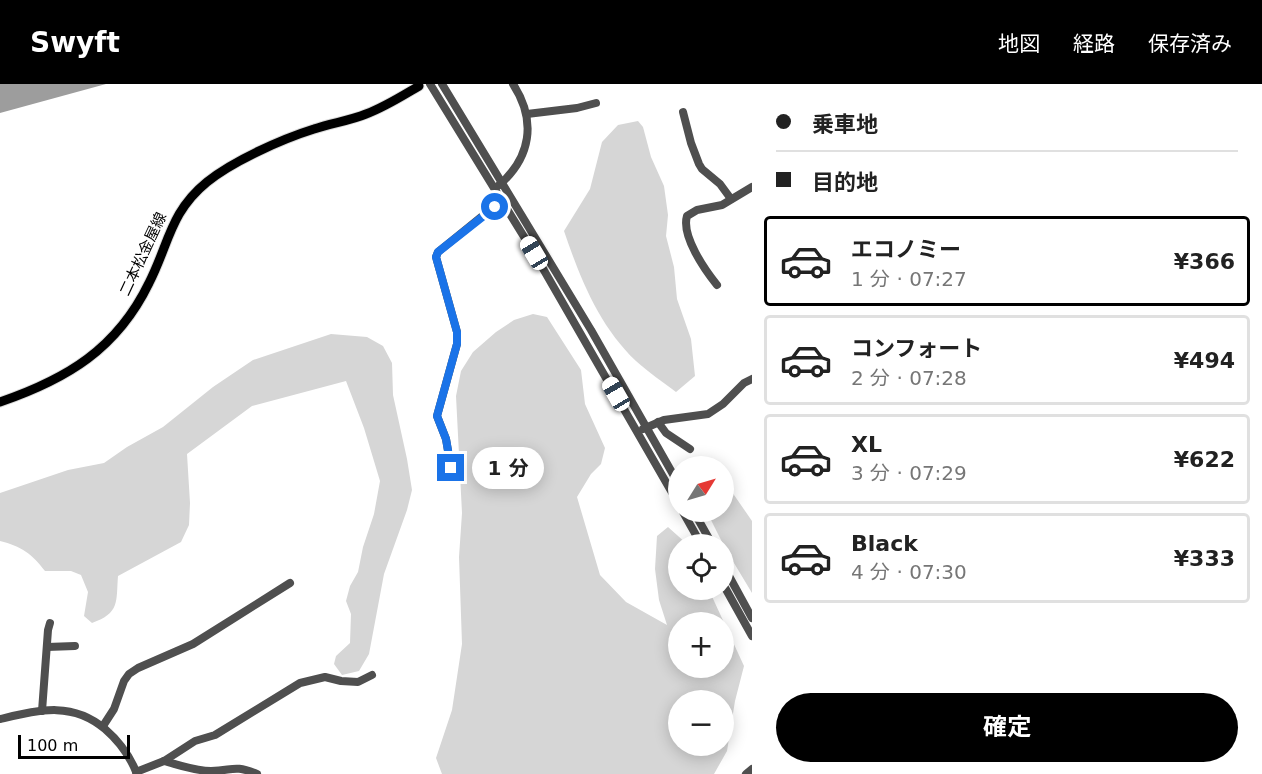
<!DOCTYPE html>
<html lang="ja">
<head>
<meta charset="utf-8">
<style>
  :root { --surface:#fff; --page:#f2f2f2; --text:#222; --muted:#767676; --line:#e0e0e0; --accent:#000 }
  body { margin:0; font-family:"DejaVu Sans","Noto Sans JP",sans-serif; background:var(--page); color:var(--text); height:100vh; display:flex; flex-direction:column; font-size:22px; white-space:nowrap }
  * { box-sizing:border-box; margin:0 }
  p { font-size:20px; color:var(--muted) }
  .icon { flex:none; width:33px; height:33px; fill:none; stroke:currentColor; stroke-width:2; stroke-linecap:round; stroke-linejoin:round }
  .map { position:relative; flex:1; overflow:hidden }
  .drawer { display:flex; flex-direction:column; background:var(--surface); width:510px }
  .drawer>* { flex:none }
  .guide { display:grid; align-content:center; height:132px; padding:0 24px; background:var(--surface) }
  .needle { width:39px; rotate:53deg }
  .buttons { position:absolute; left:668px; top:372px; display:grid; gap:12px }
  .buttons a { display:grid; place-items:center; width:66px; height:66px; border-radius:50%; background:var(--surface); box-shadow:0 3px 15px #0003; font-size:30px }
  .scale { position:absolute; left:18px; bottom:15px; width:112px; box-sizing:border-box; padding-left:6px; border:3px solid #000; border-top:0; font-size:16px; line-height:21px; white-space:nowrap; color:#000; -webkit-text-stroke:4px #fff; paint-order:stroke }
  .end { position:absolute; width:27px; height:27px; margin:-14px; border:8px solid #1a73e8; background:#fff; box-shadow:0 0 0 3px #fff }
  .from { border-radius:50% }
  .bubble { position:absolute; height:42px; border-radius:21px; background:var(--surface); box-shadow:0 3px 15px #0003; font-size:20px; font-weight:700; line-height:42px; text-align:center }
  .car { position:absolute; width:18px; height:36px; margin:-18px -9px; border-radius:8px; box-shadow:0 0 4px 2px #0007; background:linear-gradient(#fff 24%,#345 0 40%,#fff 0 76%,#345 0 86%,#fff 0) }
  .guide b { display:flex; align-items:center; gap:21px; height:57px; font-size:22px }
  .guide b+b { border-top:2px solid var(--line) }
  .guide i { width:15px; height:15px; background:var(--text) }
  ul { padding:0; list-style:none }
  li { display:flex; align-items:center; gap:18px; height:90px; margin:0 12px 9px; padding:0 12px; border:3px solid var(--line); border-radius:6px }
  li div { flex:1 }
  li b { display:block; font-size:22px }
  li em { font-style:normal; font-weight:700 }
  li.active { border-color:var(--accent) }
  li>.icon { width:54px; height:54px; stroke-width:1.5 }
  .primary-button { display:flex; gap:12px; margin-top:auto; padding:12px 24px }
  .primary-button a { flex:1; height:69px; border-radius:36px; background:var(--accent); color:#fff; font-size:24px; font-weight:700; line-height:69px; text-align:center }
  header { display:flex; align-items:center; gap:36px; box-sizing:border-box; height:84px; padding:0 30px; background:var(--accent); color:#fff }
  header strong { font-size:28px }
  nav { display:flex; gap:33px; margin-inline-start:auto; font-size:21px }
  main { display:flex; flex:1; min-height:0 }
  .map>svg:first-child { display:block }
  .green { fill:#d6d6d6; fill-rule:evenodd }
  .water { fill:#9d9d9d }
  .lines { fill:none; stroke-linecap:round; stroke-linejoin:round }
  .major-casing { stroke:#dbdbdb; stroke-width:11 }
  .minor { stroke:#4f4f4f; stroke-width:8 }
  .major { stroke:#000; stroke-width:9 }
  .route { stroke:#1a73e8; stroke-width:8 }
  .labels { text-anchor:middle; stroke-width:5; stroke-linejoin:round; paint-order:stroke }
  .street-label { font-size:15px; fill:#000; stroke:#fff }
</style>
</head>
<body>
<header>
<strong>Swyft</strong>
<nav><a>地図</a><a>経路</a><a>保存済み</a></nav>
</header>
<main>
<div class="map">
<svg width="752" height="690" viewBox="0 0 752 690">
  <rect width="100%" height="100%" fill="#fff"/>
  <!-- green -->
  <g class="green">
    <path d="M638,37L643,43L651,73L664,102L668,131L666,152L674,183L677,215L691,255L695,292L676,308C663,298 648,288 636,277C599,242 580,194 564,147L590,105L602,58L618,41Z"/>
    <path d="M533,230L547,233L581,286L585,320L605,364L601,380L591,390L577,413L600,491L626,518L667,541L659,516L655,485L657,452L668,443L687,460H678V506H709L744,582L735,617L727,667L714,690H442L436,674L452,626L462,560L459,473L462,429L456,312L461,287L473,268L496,248L514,236ZM723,538V584H678V538ZM723,616V662H678V616Z"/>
    <path d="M331,250L367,253L383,262L392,279L393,311L407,375L412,406L407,426L384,490L369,570L359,587L342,591L334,580L336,572L350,559L351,530L346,517L350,502L358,488L363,463L374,430L380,397L364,344L346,297L252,322L187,370L190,419L189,441L181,458L118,492C116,518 120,529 92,539L84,532L88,508L81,491L71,487H45C32,470 21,462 0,457V409L68,386L104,379L127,363L163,343L213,303L253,276Z"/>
    <polygon points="723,395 752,437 752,509 725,464 707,428 723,428"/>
  </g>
  <!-- water -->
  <polygon class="water" points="0,0 106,0 0,29"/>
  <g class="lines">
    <defs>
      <path id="major" d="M0,318C67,295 117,265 149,199C169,160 170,128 207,98C233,77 282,55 314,45C331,39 349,37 366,30C385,23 402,12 419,2"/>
    </defs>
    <!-- major casing -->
    <use href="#major" class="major-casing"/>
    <!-- minor -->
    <g class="minor">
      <polyline points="430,0 534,169 678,419"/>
      <polyline points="442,0 591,246 678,399"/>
      <polyline points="683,28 691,59 699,80 702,85 720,100 731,115"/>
      <polyline points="527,30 577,24 596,19"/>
      <path d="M498,102C531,74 537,37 513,0"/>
      <path d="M717,201C705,186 681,152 687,132L697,126L722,121L752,103"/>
      <polyline points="658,338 666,349 690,365"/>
      <polyline points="643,345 664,336 708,330 723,320 744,299 752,295"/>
      <polyline points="451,384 446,355 437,332 457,260 457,248 436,173 438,168 502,116"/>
      <polyline points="683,428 701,460"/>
      <polyline points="694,428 712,460"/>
      <polyline points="723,481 752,534"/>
      <polyline points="723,500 752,552"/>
      <polyline points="47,563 75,562"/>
      <polyline points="42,627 48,546 50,539"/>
      <path d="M0,635C39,626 72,617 105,645C120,658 130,672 137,690"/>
      <polyline points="103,642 114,625 124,597 129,590 138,584 193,560 290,499"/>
      <path d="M164,677C179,681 195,687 211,687C233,687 233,680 257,690"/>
      <polyline points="136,688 164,677 195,657 215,651 300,599 325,593 341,597 358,598 372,591"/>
      <polyline points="746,690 752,685"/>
    </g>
    <!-- major -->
    <use href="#major" class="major"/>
  </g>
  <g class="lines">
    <!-- route -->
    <polyline class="route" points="451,384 446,355 437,332 457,260 457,248 436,173 438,168 495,123"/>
  </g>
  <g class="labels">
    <!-- street labels -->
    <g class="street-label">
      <text transform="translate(143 170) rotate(-65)" y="5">二本松金屋線</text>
    </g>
  </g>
</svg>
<div class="buttons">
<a><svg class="needle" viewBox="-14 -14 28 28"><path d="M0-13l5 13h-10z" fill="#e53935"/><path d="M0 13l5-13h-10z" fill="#767676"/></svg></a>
<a><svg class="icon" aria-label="locate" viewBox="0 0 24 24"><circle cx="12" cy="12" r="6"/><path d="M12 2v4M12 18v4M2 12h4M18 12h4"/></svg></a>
<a>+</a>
<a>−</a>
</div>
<div class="scale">100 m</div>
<i class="end from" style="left:495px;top:123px"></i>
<i class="end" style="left:451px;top:384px"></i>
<div class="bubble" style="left:472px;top:363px;width:72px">1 分</div>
<i class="car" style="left:534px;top:169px;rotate:329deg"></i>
<i class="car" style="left:616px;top:310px;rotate:330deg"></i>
</div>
<section class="drawer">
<div class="guide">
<b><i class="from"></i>乗車地</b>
<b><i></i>目的地</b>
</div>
<ul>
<li class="active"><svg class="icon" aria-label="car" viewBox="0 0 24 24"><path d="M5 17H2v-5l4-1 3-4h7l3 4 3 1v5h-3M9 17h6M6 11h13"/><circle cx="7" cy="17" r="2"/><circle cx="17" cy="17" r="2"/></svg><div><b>エコノミー</b><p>1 分 · 07:27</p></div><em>¥366</em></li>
<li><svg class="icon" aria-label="car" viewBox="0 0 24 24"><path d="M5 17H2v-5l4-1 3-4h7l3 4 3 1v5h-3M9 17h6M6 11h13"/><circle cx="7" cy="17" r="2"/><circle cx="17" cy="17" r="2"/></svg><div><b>コンフォート</b><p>2 分 · 07:28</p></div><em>¥494</em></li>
<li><svg class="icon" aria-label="car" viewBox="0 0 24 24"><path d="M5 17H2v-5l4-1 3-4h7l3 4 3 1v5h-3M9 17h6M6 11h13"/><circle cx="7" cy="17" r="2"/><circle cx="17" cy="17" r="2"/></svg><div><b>XL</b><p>3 分 · 07:29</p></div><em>¥622</em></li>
<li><svg class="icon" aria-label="car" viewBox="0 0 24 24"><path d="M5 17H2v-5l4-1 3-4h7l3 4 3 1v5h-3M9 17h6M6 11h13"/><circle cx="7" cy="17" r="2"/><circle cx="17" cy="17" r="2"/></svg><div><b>Black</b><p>4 分 · 07:30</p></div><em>¥333</em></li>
</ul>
<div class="primary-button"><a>確定</a></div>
</section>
</main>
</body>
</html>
